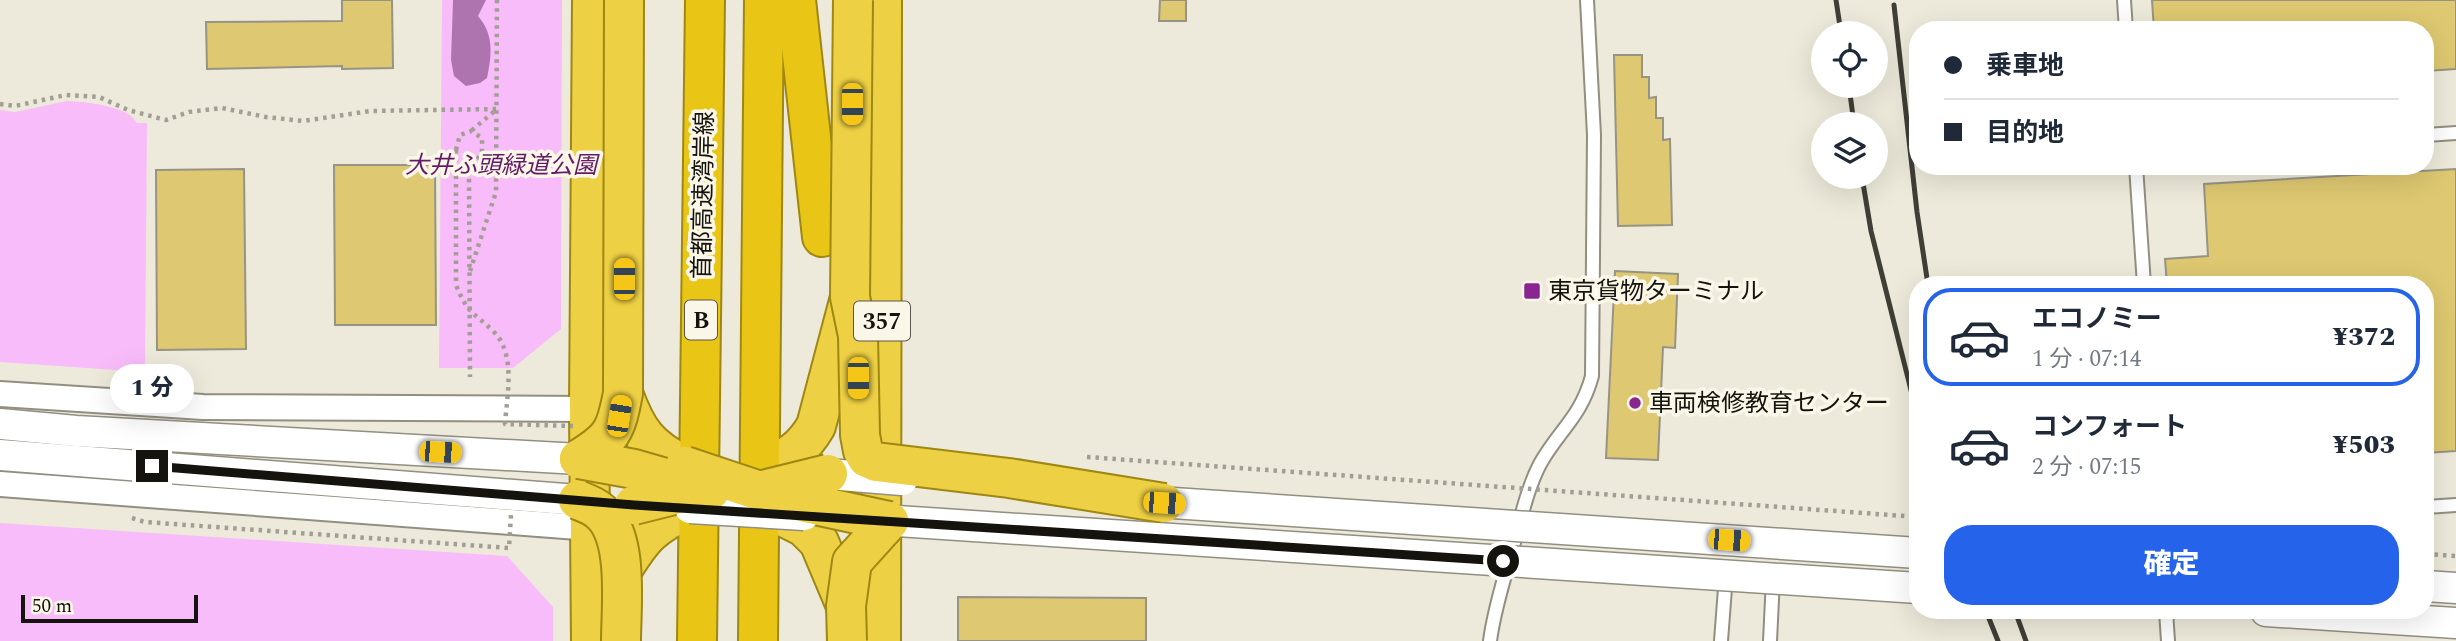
<!DOCTYPE html>
<html lang="ja">
<head>
<meta charset="utf-8">
<style>
  :root { --surface:#fff; --page:#f6f6f7; --text:#1f2937; --muted:#747a83; --line:#e0e1e3; --accent:#2563eb }
  body { margin:0; font-family:Spectral,"Noto Sans JP",serif; background:var(--page); color:var(--text); height:100vh; display:flex; flex-direction:column; font-size:26px; white-space:nowrap }
  * { box-sizing:border-box; margin:0 }
  p { font-size:23px; color:var(--muted) }
  .icon { flex:none; width:38px; height:38px; fill:none; stroke:currentColor; stroke-width:2; stroke-linecap:round; stroke-linejoin:round }
  .map { position:relative; flex:1; overflow:hidden }
  .drawer { position:absolute; left:1909px; top:276px; width:525px; height:343px; display:flex; flex-direction:column; background:var(--surface); border-radius:28px; box-shadow:0 7px 28px #0002 }
  .drawer>* { flex:none }
  .banner { position:absolute; left:1909px; top:21px; width:525px; height:154px; border-radius:28px; box-shadow:0 7px 28px #0002; display:grid; align-content:center; height:154px; padding:0 35px; background:var(--surface) }
  .tools { position:absolute; left:1811px; top:21px; display:grid; gap:14px }
  .tools a { display:grid; place-items:center; width:77px; height:77px; border-radius:50%; background:var(--surface); box-shadow:0 7px 28px #0002; font-size:35px }
  .scale { position:absolute; left:21px; bottom:18px; width:177px; box-sizing:border-box; padding-left:7px; border:4px solid #14130e; border-top:0; font-size:19px; line-height:24px; white-space:nowrap; color:#14130e; -webkit-text-stroke:5px #fbf7e8; paint-order:stroke }
  .end { position:absolute; width:32px; height:32px; margin:-16px; border:9px solid #14130e; background:#fff; box-shadow:0 0 0 4px #fff }
  .from { border-radius:50% }
  .bubble { position:absolute; height:49px; border-radius:24px; background:var(--surface); box-shadow:0 7px 28px #0002; font-size:23px; font-weight:800; line-height:49px; text-align:center }
  .car { position:absolute; width:21px; height:42px; margin:-21px -10px; border-radius:9px; box-shadow:0 0 5px 2px #0007; background:linear-gradient(#f5c518 24%,#345 0 40%,#f5c518 0 76%,#345 0 86%,#f5c518 0) }
  .banner b { display:flex; align-items:center; gap:24px; height:66px; font-size:26px }
  .banner b+b { border-top:2px solid var(--line) }
  .banner i { width:18px; height:18px; background:var(--text) }
  ul { padding:12px 0 0; list-style:none }
  li { display:flex; align-items:center; gap:21px; height:98px; margin:0 14px 10px; padding:0 21px; border:4px solid transparent; border-radius:28px }
  li div { flex:1 }
  li b { display:block; font-size:26px }
  li em { font-style:normal; font-weight:800 }
  li.current { border-color:var(--accent) }
  li>.icon { width:63px; height:63px; stroke-width:1.5 }
  .action { display:flex; gap:14px; margin-top:auto; padding:14px 35px }
  .action a { flex:1; height:80px; border-radius:28px; background:var(--accent); color:#fff; font-size:28px; font-weight:800; line-height:80px; text-align:center }
  .map>svg:first-child { display:block }
  .green { fill:#f9bcfa }
  .water { fill:#ae74b0 }
  .building { fill:#dec871; stroke:#979486; stroke-width:2 }
  .lines { fill:none; stroke-linecap:round; stroke-linejoin:round }
  .service-casing { stroke:#928e81; stroke-width:16 }
  .minor-casing { stroke:#928e81; stroke-width:28 }
  .tertiary-casing { stroke:#928e81; stroke-width:33 }
  .trunk-casing { stroke:#9e8713; stroke-width:42 }
  .motorway-casing { stroke:#9e8713; stroke-width:42 }
  .path { stroke:#a19f94; stroke-width:4.5; stroke-dasharray:3.5 5; stroke-linecap:butt }
  .service { stroke:#fff; stroke-width:12 }
  .minor { stroke:#fff; stroke-width:24 }
  .tertiary { stroke:#fff; stroke-width:30 }
  .trunk { stroke:#eed044; stroke-width:38 }
  .motorway { stroke:#e9c515; stroke-width:38 }
  .rail { stroke:#3f3e37; stroke-width:5 }
  .tertiary-bridge-casing { stroke:#928e81; stroke-width:33; stroke-linecap:butt }
  .trunk-bridge-casing { stroke:#9e8713; stroke-width:42; stroke-linecap:butt }
  .path-bridge { stroke:#a19f94; stroke-width:4.5; stroke-dasharray:3.5 5; stroke-linecap:butt }
  .tertiary-bridge { stroke:#fff; stroke-width:30 }
  .trunk-bridge { stroke:#eed044; stroke-width:38 }
  .route { stroke:#14130e; stroke-width:9 }
  .poi-dot { fill:#89268f; stroke:#fbf7e8; stroke-width:2.5 }
  .labels { text-anchor:middle; stroke-width:7; stroke-linejoin:round; paint-order:stroke }
  .shield { fill:#fbf7e8; stroke:#59574f; stroke-width:2 }
  .shield-label { font-size:23px; font-weight:bold; fill:#14130e }
  .park-label { font-size:24px; font-style:italic; fill:#631b67; stroke:#fbf7e8 }
  .street-label { font-size:24px; fill:#14130e; stroke:#fbf7e8 }
  .poi-label { font-size:24px; fill:#14130e; stroke:#fbf7e8; text-anchor:start }
</style>
</head>
<body>
<div class="map">
<svg width="2456" height="641" viewBox="0 0 2456 641">
  <rect width="100%" height="100%" fill="#edeadb"/>
  <!-- green -->
  <g class="green">
    <polygon points="442,0 562,0 561,329 513,368 439,368"/>
    <path d="M67,101C85,102 127,105 137,123H147L145,372L0,362V110L15,112Z"/>
    <polygon points="0,523 507,556 553,607 553,641 0,641"/>
  </g>
  <!-- water -->
  <path class="water" d="M453,0H486L478,16C494,34 492,55 487,78L480,83L466,86L454,76L451,60Z"/>
  <!-- building -->
  <g class="building">
    <polygon points="342,0 392,0 393,68 342,69 342,66 207,69 206,22 342,21"/>
    <polygon points="1160,0 1186,0 1186,21 1159,21"/>
    <polygon points="2152,0 2456,0 2456,69 2426,71 2426,30 2154,30"/>
    <polygon points="1614,55 1642,55 1642,77 1649,77 1649,98 1656,97 1656,118 1663,118 1663,140 1670,139 1672,225 1618,226"/>
    <polygon points="334,165 435,165 436,325 335,325"/>
    <polygon points="244,169 246,349 157,350 156,170"/>
    <polygon points="2456,169 2456,451 2426,453 2426,285 2167,285 2165,259 2208,256 2204,184"/>
    <polygon points="1615,271 1678,274 1675,348 1663,347 1658,460 1606,458"/>
    <polygon points="958,597 1146,598 1146,641 958,641"/>
  </g>
  <g class="lines">
    <defs>
      <g id="service">
        <polyline points="2124,0 2126,30"/>
        <polyline points="2426,135 2456,133"/>
        <polyline points="2136,166 2144,285"/>
        <polyline points="2426,507 2456,505"/>
        <polyline points="2166,611 2168,641"/>
        <path d="M1490,641C1494,609 1505,577 1513,546C1521,519 1527,489 1540,464C1559,430 1581,417 1592,376L1594,135L1587,0"/>
        <polyline points="1721,641 1726,575"/>
        <polyline points="1770,641 1773,579"/>
      </g>
      <g id="minor">
        <polyline points="0,394 203,407 589,409"/>
        <polyline points="0,484 591,528"/>
      </g>
      <g id="tertiary">
        <polyline points="0,424 76,431 579,459"/>
        <polyline points="0,455 578,500"/>
        <polyline points="2426,586 2456,588"/>
        <polyline points="2266,611 2456,623"/>
      </g>
      <g id="trunk">
        <path d="M623,393C637,432 648,447 685,466"/>
        <path d="M764,470C788,457 802,450 816,426L850,297"/>
        <polyline points="778,514 804,527 819,542 846,606"/>
        <path d="M621,572C643,536 652,526 690,508"/>
        <polyline points="591,641 589,409 592,0"/>
        <polyline points="881,641 882,0"/>
      </g>
      <g id="motorway">
        <polyline points="796,0 822,237"/>
        <polyline points="697,641 705,0"/>
        <polyline points="758,641 764,0"/>
      </g>
    </defs>
    <!-- service casing -->
    <use href="#service" class="service-casing"/>
    <!-- minor casing -->
    <use href="#minor" class="minor-casing"/>
    <!-- tertiary casing -->
    <use href="#tertiary" class="tertiary-casing"/>
    <!-- trunk casing -->
    <use href="#trunk" class="trunk-casing"/>
    <!-- motorway casing -->
    <use href="#motorway" class="motorway-casing"/>
    <!-- path -->
    <g class="path">
      <polyline points="0,104 15,106 66,95 99,97 128,110 166,120 189,112 222,108 266,117 303,121 370,111 497,109 471,131"/>
      <polyline points="456,150 460,135 471,131 482,138 482,152 469,172 470,377"/>
      <polyline points="470,271 496,192 497,0"/>
      <polyline points="2426,554 2456,556"/>
    </g>
    <!-- service -->
    <use href="#service" class="service"/>
    <!-- minor -->
    <use href="#minor" class="minor"/>
    <!-- tertiary -->
    <use href="#tertiary" class="tertiary"/>
    <!-- trunk -->
    <use href="#trunk" class="trunk"/>
    <!-- motorway -->
    <use href="#motorway" class="motorway"/>
    <!-- rail -->
    <g class="rail">
      <polyline points="1836,0 1841,33"/>
      <polyline points="1894,5 1917,212 1928,285"/>
      <polyline points="1849,86 1854,124"/>
      <polyline points="1862,177 1871,231 1918,418"/>
      <polyline points="1986,611 1998,641"/>
      <polyline points="2015,611 2026,641"/>
    </g>
    <defs>
      <g id="tertiary-bridge">
        <polyline points="828,474 902,480"/>
        <polyline points="1143,501 1918,553"/>
        <polyline points="690,508 804,515"/>
        <polyline points="867,519 1918,588"/>
      </g>
      <g id="trunk-bridge">
        <polyline points="853,0 850,297 858,336 860,435 863,451 867,458 876,462 1009,478 1164,503"/>
        <path d="M579,459C612,439 616,431 623,393L624,0"/>
        <polyline points="579,459 634,469 710,491"/>
        <polyline points="685,466 778,497 889,521"/>
        <polyline points="763,490 828,474"/>
        <path d="M578,500C585,503 592,505 598,510C630,533 621,606 621,641"/>
        <polyline points="634,505 698,489"/>
        <polyline points="847,641 846,606 852,562 889,521"/>
      </g>
    </defs>
    <!-- tertiary-bridge casing -->
    <use href="#tertiary-bridge" class="tertiary-bridge-casing"/>
    <!-- trunk-bridge casing -->
    <use href="#trunk-bridge" class="trunk-bridge-casing"/>
    <!-- path-bridge -->
    <g class="path-bridge">
      <path d="M456,150V285C468,315 474,312 494,332C516,354 507,395 505,424L573,426"/>
      <polyline points="1087,457 1918,517"/>
      <polyline points="132,518 145,522 509,548 511,515"/>
    </g>
    <!-- tertiary-bridge -->
    <use href="#tertiary-bridge" class="tertiary-bridge"/>
    <!-- trunk-bridge -->
    <use href="#trunk-bridge" class="trunk-bridge"/>
  </g>
  <g class="lines">
    <!-- route -->
    <polyline class="route" points="152,466 634,505 1503,561"/>
  </g>
  <!-- markers -->
  <g class="poi-dot">
    <rect x="1523" y="282" width="18" height="18" rx="3.5"/>
    <circle cx="1635" cy="403" r="7"/>
  </g>
  <g class="labels">
    <!-- shield labels -->
    <g class="shield">
      <rect x="685" y="300.5" width="32" height="39" rx="5"/>
      <rect x="854" y="301.5" width="56" height="39" rx="5"/>
    </g>
    <g class="shield-label">
      <text x="701" y="328">B</text>
      <text x="882" y="329">357</text>
    </g>
    <!-- park labels -->
    <g class="park-label">
      <text x="501" y="173">大井ふ頭緑道公園</text>
    </g>
    <!-- street labels -->
    <g class="street-label">
      <text transform="translate(703 195) rotate(-89)" y="8">首都高速湾岸線</text>
    </g>
    <!-- poi labels -->
    <g class="poi-label">
      <text x="1548" y="299">東京貨物ターミナル</text>
      <text x="1649" y="411">車両検修教育センター</text>
    </g>
  </g>
</svg>
<div class="tools">
<a><svg class="icon" aria-label="locate" viewBox="0 0 24 24"><circle cx="12" cy="12" r="6"/><path d="M12 2v4M12 18v4M2 12h4M18 12h4"/></svg></a>
<a><svg class="icon" aria-label="layers" viewBox="0 0 24 24"><path d="M12 4l9 5-9 5-9-5zM3 14l9 5 9-5"/></svg></a>
</div>
<div class="scale">50 m</div>
<i class="end from" style="left:1503px;top:561px"></i>
<i class="end" style="left:152px;top:466px"></i>
<div class="bubble" style="left:110px;top:364px;width:84px">1 分</div>
<i class="car" style="left:852px;top:104px;rotate:180deg"></i>
<i class="car" style="left:624px;top:279px;rotate:0deg"></i>
<i class="car" style="left:858px;top:378px;rotate:180deg"></i>
<i class="car" style="left:619px;top:416px;rotate:9deg"></i>
<i class="car" style="left:440px;top:452px;rotate:93deg"></i>
<i class="car" style="left:1164px;top:503px;rotate:94deg"></i>
<i class="car" style="left:1729px;top:540px;rotate:94deg"></i>
<div class="banner">
<b><i class="from"></i>乗車地</b>
<b><i></i>目的地</b>
</div>
<section class="drawer">
<ul>
<li class="current"><svg class="icon" aria-label="car" viewBox="0 0 24 24"><path d="M5 17H2v-5l4-1 3-4h7l3 4 3 1v5h-3M9 17h6M6 11h13"/><circle cx="7" cy="17" r="2"/><circle cx="17" cy="17" r="2"/></svg><div><b>エコノミー</b><p>1 分 · 07:14</p></div><em>¥372</em></li>
<li><svg class="icon" aria-label="car" viewBox="0 0 24 24"><path d="M5 17H2v-5l4-1 3-4h7l3 4 3 1v5h-3M9 17h6M6 11h13"/><circle cx="7" cy="17" r="2"/><circle cx="17" cy="17" r="2"/></svg><div><b>コンフォート</b><p>2 分 · 07:15</p></div><em>¥503</em></li>
</ul>
<div class="action"><a>確定</a></div>
</section>
</div>
</body>
</html>
